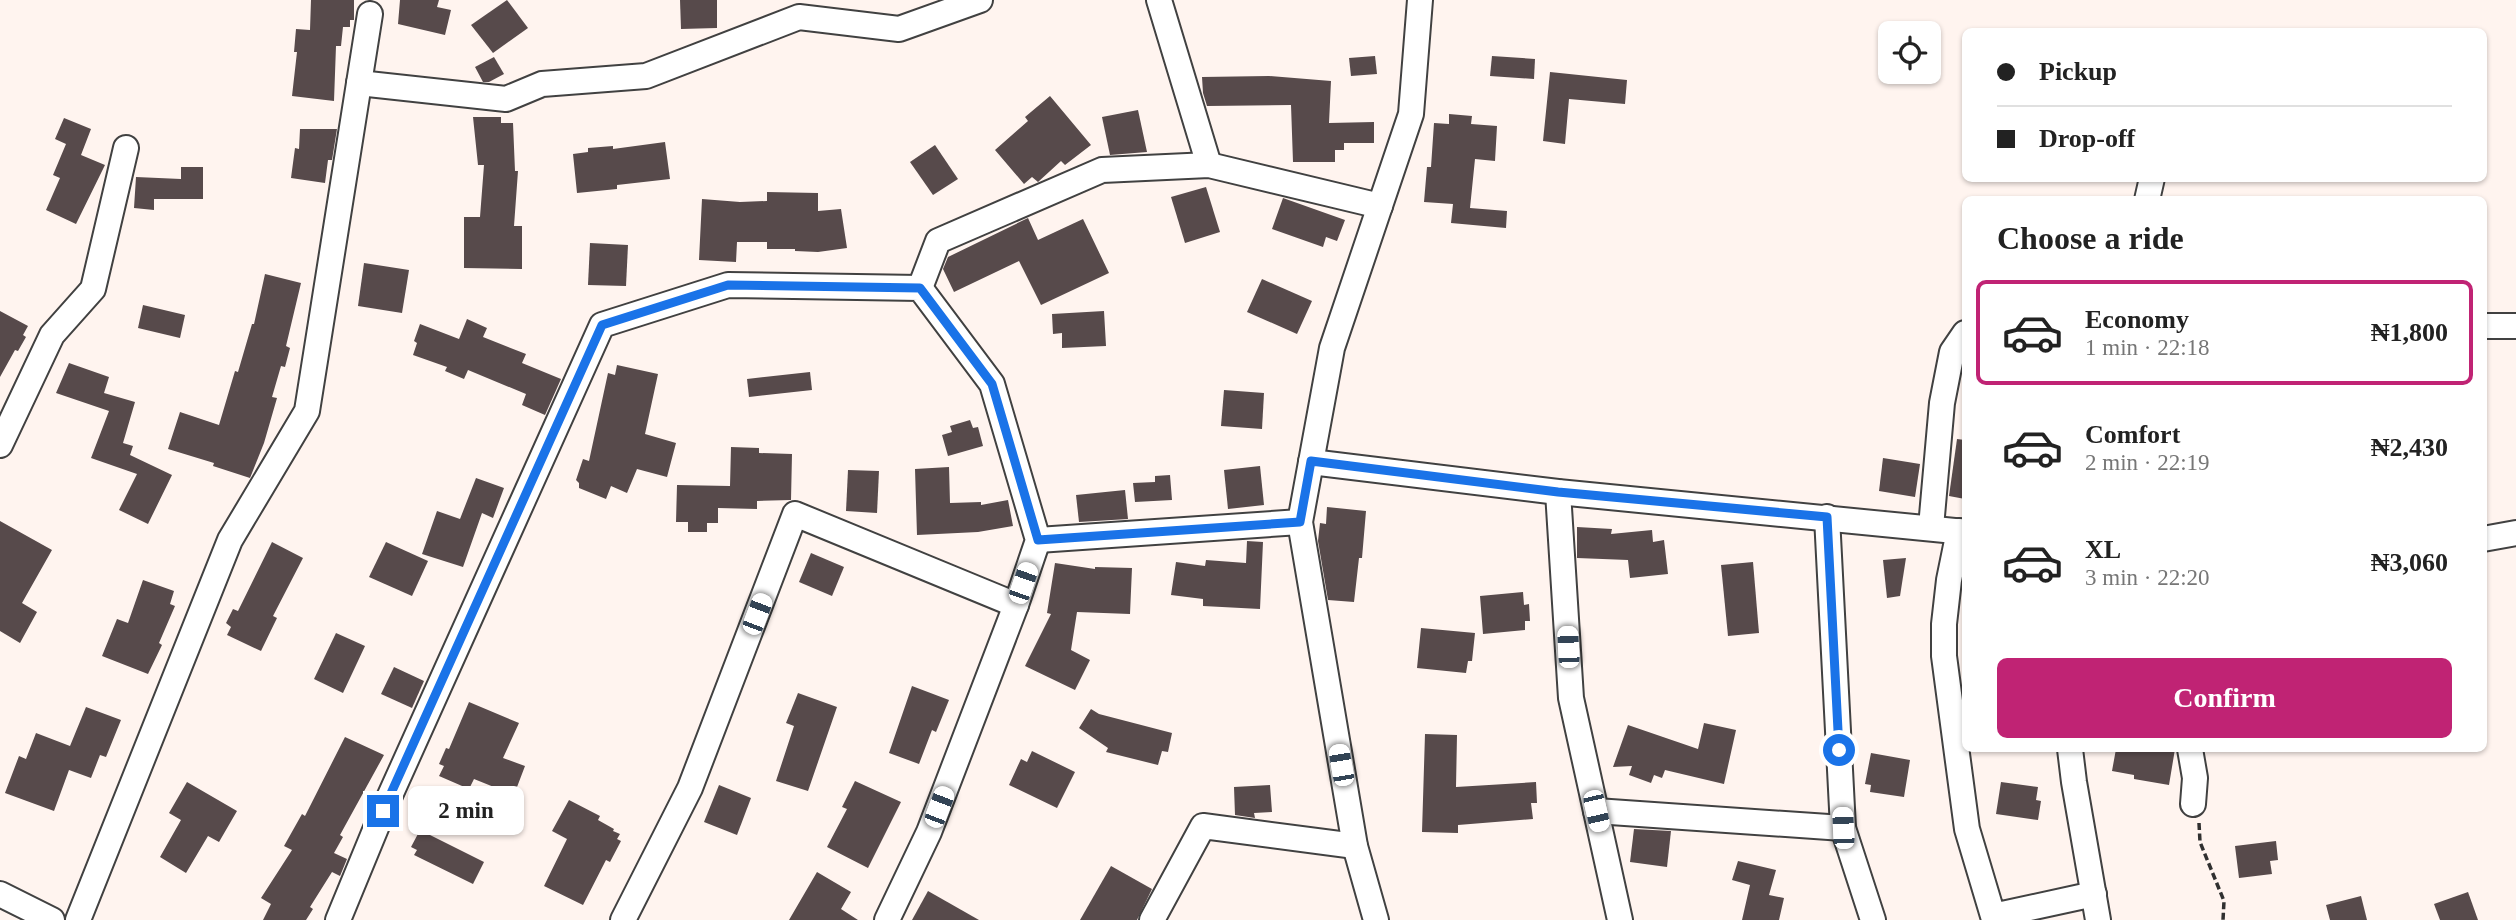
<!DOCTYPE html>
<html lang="en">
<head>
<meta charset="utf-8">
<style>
  :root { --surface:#fff; --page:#f6f6f6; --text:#222; --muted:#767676; --line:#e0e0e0; --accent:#c02374 }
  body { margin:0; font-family:"Times New Roman",serif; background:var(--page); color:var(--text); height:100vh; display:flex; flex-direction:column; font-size:26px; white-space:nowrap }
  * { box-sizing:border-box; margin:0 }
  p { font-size:23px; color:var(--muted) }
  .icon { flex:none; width:38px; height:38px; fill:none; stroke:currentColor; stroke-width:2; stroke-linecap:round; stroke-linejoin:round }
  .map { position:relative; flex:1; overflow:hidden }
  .sheet { position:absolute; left:1962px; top:196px; width:525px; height:556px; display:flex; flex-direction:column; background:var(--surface); border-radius:10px; box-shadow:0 2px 5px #0004 }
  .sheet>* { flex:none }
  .guide { position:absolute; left:1962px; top:28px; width:525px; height:154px; border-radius:10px; box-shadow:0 2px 5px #0004; display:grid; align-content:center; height:154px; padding:0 35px; background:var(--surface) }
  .tools { position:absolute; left:1878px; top:21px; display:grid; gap:14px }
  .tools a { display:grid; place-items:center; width:63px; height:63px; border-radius:10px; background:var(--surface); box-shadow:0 2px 5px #0004; font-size:35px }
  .end { position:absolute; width:32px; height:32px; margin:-16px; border:9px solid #1a73e8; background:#fff; box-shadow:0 0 0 4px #fff }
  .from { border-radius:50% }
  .bubble { position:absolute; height:49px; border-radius:10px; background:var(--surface); box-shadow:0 2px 5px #0004; font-size:23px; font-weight:800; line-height:49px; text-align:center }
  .car { position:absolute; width:21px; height:42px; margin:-21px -10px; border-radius:9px; box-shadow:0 0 5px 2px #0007; background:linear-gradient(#fff 24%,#345 0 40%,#fff 0 76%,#345 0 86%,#fff 0) }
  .guide b { display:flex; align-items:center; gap:24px; height:66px; font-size:26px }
  .guide b+b { border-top:2px solid var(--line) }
  .guide i { width:18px; height:18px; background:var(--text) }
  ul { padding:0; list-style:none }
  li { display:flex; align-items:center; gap:21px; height:105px; margin:0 14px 10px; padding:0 21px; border:4px solid transparent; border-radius:10px }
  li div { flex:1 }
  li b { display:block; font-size:26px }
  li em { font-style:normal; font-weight:800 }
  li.on { border-color:var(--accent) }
  li>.icon { width:63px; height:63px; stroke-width:1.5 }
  h2 { padding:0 35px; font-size:32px; line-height:84px }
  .primary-button { display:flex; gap:14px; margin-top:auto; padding:14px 35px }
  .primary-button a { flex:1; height:80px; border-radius:10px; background:var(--accent); color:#fff; font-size:28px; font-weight:800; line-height:80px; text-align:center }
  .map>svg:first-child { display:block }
  .building { fill:#574a4b }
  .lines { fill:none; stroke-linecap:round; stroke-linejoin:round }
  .minor-casing { stroke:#414141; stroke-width:28 }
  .path { stroke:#303030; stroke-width:3.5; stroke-dasharray:7 3.5; stroke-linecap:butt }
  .minor { stroke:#fff; stroke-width:24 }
  .route { stroke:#1a73e8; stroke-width:9 }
</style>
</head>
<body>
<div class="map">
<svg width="2516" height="920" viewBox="0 0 2516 920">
  <rect width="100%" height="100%" fill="#fff4ef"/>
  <!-- building -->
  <g class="building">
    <polygon points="311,0 354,0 354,20 350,20 350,27 343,27 341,46 336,46 334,101 292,96 297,52 294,52 296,29 310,30"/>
    <polygon points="400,0 439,0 437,7 451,10 445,35 398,24"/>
    <polygon points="507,0 528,28 493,53 471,25"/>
    <polygon points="680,0 717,0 717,28 681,29"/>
    <polygon points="1375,56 1377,74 1351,76 1349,58"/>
    <polygon points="1492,56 1535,59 1534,79 1490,76"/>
    <polygon points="494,57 504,74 489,82 483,82 475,67"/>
    <polygon points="1550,72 1627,80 1625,104 1569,99 1565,144 1543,141"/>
    <polygon points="1269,76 1331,81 1329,123 1374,122 1374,143 1344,143 1344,150 1335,150 1335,162 1293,162 1291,105 1207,106 1203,93 1202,77"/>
    <polygon points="1050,96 1091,145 1065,165 1061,161 1038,182 1032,177 1024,184 995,150 1028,121 1025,117"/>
    <polygon points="1138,110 1147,152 1110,155 1102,117"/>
    <polygon points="1449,114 1472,116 1471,124 1497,126 1495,161 1475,159 1470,208 1507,211 1506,228 1451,223 1453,204 1424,202 1427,167 1431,167 1434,123 1449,124"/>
    <polygon points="473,117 501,117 501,123 513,123 515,171 518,171 514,226 522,226 522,269 464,268 464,217 480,217 484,165 478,165"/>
    <polygon points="64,118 91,129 81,155 105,165 76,224 46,210 60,178 53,175 66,144 55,139"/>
    <polygon points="300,129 337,129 332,160 328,160 325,183 291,178 295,148 299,149"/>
    <polygon points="665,142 670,179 617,185 617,189 577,193 573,154 588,152 588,148 613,146 613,149"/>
    <polygon points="935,145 958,179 933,195 910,162"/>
    <polygon points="181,167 203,167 203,199 154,199 154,210 134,208 136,177 181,179"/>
    <polygon points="1206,187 1220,232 1185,243 1171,197"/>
    <polygon points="767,192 818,193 818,211 841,209 847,248 818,252 795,251 795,249 767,249 767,242 737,242 736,262 699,260 702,199 740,202 767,201"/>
    <polygon points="1283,198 1345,220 1337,241 1326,237 1323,247 1272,229"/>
    <polygon points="1028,218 1038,240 1083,219 1109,273 1041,305 1019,261 954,292 943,269 948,257"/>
    <polygon points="590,243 628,245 626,286 588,285"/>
    <polygon points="364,263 409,270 402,313 358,306"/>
    <polygon points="265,274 301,283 286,346 290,348 285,367 281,366 272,397 277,398 264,443 250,478 213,466 214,463 168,449 180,412 219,425 235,371 238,372 252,324 254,324"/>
    <polygon points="1262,279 1312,301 1297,334 1247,312"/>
    <polygon points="143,305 185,315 180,338 138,328"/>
    <polygon points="0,311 28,326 23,335 26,337 18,351 15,350 0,377"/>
    <polygon points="1104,311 1106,346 1062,348 1062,333 1053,334 1052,314"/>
    <polygon points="467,319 487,328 483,337 526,354 522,363 561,379 545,415 522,405 526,394 468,370 464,379 445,371 447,367 413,355 417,343 414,341 420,324 459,339"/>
    <polygon points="69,363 109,377 104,393 135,402 123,443 133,446 130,455 172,475 148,524 119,510 137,474 91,458 109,411 56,393"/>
    <polygon points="617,365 658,374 645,434 676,443 667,477 637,469 627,493 611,486 606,499 579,488 579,483 576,480 583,459 589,461 608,373 615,375"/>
    <polygon points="810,372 812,390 749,397 747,379"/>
    <polygon points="1224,390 1264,393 1262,429 1221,426"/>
    <polygon points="970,420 973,428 978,427 983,446 948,456 942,435 952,432 950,426"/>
    <polygon points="1957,439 1965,440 1965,499 1949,496"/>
    <polygon points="731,447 759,448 759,453 792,454 791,500 757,501 757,509 718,508 718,523 707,523 707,532 688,532 688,522 676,522 677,485 730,486"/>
    <polygon points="1883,458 1920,464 1915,497 1879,491"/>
    <polygon points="1260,466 1264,505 1228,509 1224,470"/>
    <polygon points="949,467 950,503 981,502 981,505 1008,500 1013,526 978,532 917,535 915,469"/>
    <polygon points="848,470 879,471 877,513 846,511"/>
    <polygon points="1170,475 1172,500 1135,502 1133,483 1155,482 1155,476"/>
    <polygon points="476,478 504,488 493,518 482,513 463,567 422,554 437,511 460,519"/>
    <polygon points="1125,490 1128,519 1079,522 1076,495"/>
    <polygon points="1327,507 1366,511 1362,558 1359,558 1354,602 1328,600 1318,541 1320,523 1326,524"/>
    <polygon points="0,521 52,550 22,603 37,612 20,643 0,631"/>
    <polygon points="1577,527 1612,529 1611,534 1652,530 1653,542 1664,540 1668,574 1630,578 1628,560 1577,558"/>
    <polygon points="1247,541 1263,542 1260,609 1203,606 1203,599 1171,595 1176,562 1205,566 1206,560 1246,563"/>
    <polygon points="272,542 303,558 273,616 277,618 261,651 227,635 231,627 226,623 233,609 238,611"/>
    <polygon points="386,542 428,561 412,596 369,577"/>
    <polygon points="811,553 844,567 832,596 799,582"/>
    <polygon points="1906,558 1900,596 1887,598 1883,560"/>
    <polygon points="1753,562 1759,633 1728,636 1721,565"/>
    <polygon points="1055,563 1095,569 1095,567 1132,568 1130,614 1077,612 1071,650 1090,660 1075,690 1025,666 1051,614 1047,613"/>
    <polygon points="143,580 174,591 170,604 175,606 159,643 162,645 148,674 102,656 117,619 128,623"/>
    <polygon points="1523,592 1524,605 1529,604 1530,621 1525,621 1525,630 1483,634 1480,596"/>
    <polygon points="1421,628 1475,633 1472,661 1468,661 1466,673 1417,668"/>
    <polygon points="336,633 365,646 343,693 314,679"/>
    <polygon points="394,667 424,681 412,708 381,694"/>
    <polygon points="912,686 949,700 936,732 932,730 919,764 889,753"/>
    <polygon points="798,693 837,707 808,791 776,781 794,726 786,723"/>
    <polygon points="469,702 519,723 503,758 525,766 514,795 474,779 469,789 439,776 444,766 439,764 446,748 449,749"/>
    <polygon points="86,707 121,720 106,757 100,755 91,778 69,770 54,811 5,793 19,756 26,759 36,733 70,746"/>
    <polygon points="1091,709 1099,714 1172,733 1168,752 1162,751 1158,765 1106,752 1108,748 1079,728"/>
    <polygon points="1704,723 1736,730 1724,784 1665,770 1662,778 1654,775 1651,783 1629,775 1632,766 1613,767 1628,725 1698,749"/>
    <polygon points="1425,734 1457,735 1456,787 1536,782 1537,803 1531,803 1533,819 1458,825 1458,833 1422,832"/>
    <polygon points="345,737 384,755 340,835 343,837 334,853 347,859 340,876 332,872 310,907 313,909 306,920 263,920 271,904 261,898 292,850 284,846 302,814 305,816"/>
    <polygon points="2116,749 2175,749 2169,785 2134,779 2134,775 2112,771"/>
    <polygon points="1032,751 1075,772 1057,808 1009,785 1021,759 1027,762"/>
    <polygon points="1871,753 1910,760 1904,797 1870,792 1871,785 1865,784"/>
    <polygon points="855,781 901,802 868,868 827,847 847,809 842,807"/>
    <polygon points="187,782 237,811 219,842 208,836 186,873 160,857 181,820 169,813"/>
    <polygon points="2001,782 2038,787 2036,800 2041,801 2038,820 1996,814"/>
    <polygon points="719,785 751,798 737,835 704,822"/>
    <polygon points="1270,785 1272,812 1254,813 1255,818 1235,815 1234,787"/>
    <polygon points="569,800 600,816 598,820 614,829 613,831 620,834 617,839 621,841 610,862 606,860 583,905 544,886 567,839 552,831"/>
    <polygon points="1634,829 1671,831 1667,867 1630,862"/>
    <polygon points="420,830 484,862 473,884 414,855 417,850 411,847"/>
    <polygon points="2276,841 2278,860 2270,861 2272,874 2239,878 2235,846"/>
    <polygon points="1738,861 1776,870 1769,895 1784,898 1779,920 1742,920 1750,885 1732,880"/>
    <polygon points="1111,866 1152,889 1137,920 1080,920"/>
    <polygon points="817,872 851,892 841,909 858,920 789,920"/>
    <polygon points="928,891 979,920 912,920"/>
    <polygon points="2468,892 2478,920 2440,920 2434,904"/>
    <polygon points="2361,896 2367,920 2330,920 2326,905"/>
  </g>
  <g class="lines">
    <defs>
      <g id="minor">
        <polyline points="1159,0 1209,165"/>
        <polyline points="359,83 506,99 542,84 646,76 799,17 899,29 980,0"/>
        <polyline points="2147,200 2152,178"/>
        <polyline points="920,288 938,241 1102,170 1209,165 1380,206"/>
        <polyline points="2483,326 2516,326"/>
        <polyline points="0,445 52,335 93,289 126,148"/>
        <polyline points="1311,462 1558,492 1965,532"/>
        <polyline points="1558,492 1571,698 1620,920"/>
        <polyline points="1827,517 1843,828 1873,920"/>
        <polyline points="1931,527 1942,403 1952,352 1965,333"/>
        <polyline points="1959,531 1949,580 1944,624 1944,656 1967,829 1993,916 2094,894"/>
        <polyline points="2483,539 2516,533"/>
        <polyline points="1038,540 1300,522"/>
        <polyline points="2070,749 2074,782 2098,920"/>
        <polyline points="2190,749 2195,778 2193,804"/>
        <polyline points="1596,811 1843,828"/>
        <polyline points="0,894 52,920"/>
        <polyline points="78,920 230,540 307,411 370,14"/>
        <polyline points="338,920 383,811 602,325 728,285 920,288 992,384 1038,540 1016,605 929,832 887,920"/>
        <polyline points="623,920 690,788 795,514 1016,605"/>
        <polyline points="1152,920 1203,826 1355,846"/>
        <polyline points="1376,920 1355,846 1300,522 1332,348 1411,114 1420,0"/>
      </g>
    </defs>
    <!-- minor casing -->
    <use href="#minor" class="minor-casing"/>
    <!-- path -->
    <polyline class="path" points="2199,823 2200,842 2224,901 2223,920"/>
    <!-- minor -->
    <use href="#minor" class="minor"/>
  </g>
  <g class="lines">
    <!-- route -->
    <polyline class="route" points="383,811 602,325 728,285 920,288 992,384 1038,540 1300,522 1311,461 1558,492 1827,517 1839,750"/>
  </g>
</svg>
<div class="tools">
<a><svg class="icon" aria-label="locate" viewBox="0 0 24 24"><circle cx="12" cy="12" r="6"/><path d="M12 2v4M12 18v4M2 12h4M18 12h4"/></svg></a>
</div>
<i class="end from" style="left:1839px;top:750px"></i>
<i class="end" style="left:383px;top:811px"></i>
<div class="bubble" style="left:408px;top:786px;width:116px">2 min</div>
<i class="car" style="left:1023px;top:583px;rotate:19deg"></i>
<i class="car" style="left:757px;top:614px;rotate:21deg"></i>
<i class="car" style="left:1568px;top:647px;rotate:357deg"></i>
<i class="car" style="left:1341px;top:765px;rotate:350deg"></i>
<i class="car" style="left:939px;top:807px;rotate:21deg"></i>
<i class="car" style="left:1596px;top:811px;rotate:167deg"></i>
<i class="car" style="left:1843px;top:828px;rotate:357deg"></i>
<div class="guide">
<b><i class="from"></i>Pickup</b>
<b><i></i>Drop-off</b>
</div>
<section class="sheet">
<h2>Choose a ride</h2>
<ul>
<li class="on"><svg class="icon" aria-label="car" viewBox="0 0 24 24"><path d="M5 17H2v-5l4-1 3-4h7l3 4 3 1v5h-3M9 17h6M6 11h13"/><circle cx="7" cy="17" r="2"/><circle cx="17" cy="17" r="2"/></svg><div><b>Economy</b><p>1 min · 22:18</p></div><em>₦1,800</em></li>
<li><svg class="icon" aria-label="car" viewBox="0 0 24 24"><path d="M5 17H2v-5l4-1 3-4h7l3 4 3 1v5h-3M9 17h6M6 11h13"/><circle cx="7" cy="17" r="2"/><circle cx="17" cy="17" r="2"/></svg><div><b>Comfort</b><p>2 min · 22:19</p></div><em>₦2,430</em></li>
<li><svg class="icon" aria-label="car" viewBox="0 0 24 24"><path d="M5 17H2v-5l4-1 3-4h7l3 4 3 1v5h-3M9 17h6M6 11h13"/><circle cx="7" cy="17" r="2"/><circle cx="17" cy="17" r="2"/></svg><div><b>XL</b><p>3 min · 22:20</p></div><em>₦3,060</em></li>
</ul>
<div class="primary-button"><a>Confirm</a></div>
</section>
</div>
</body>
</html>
